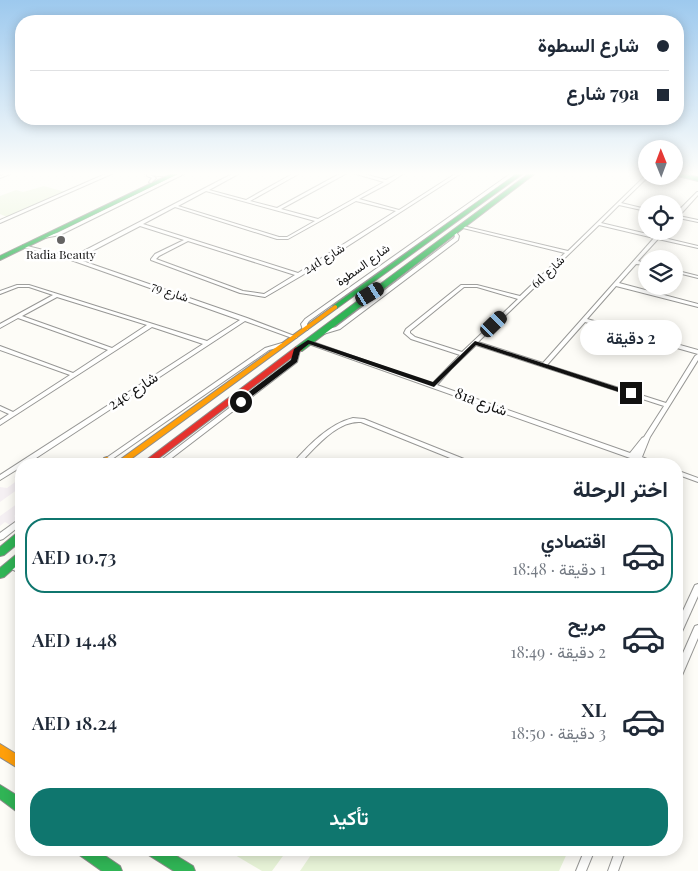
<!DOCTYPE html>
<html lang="ar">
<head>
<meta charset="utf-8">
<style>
  :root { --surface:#fff; --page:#f2f2f3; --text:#1f2937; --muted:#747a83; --line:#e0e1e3; --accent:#0f766e }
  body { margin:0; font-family:"Playfair Display",Vazirmatn,serif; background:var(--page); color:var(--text); direction:rtl; height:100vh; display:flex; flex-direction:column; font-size:19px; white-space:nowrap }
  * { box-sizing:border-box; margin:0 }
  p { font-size:16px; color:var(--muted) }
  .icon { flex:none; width:28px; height:28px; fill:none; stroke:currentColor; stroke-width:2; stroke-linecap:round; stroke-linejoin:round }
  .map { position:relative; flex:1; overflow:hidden; direction:ltr }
  .panel { position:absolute; left:15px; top:458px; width:668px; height:398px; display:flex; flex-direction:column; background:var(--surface); border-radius:20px; box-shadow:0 2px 12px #0003; direction:rtl }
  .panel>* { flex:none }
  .banner { position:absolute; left:15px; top:15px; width:669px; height:110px; border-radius:20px; box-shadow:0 2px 12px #0003; direction:rtl; display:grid; align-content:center; height:110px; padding:0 15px; background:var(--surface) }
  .needle { width:32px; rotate:359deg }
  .controls { position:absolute; left:638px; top:140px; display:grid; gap:10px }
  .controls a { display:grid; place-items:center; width:45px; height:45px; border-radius:50%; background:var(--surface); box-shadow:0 2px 12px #0003; font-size:25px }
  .end { position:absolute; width:22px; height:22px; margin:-11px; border:6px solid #111; background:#fff; box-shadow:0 0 0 2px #fff }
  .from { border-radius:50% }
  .bubble { position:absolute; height:35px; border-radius:18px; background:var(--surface); box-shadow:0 2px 12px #0003; font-size:16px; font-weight:600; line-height:35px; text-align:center; direction:rtl }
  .car { position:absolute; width:15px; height:30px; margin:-15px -8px; border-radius:6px; box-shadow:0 0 4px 1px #0007; background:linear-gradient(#222 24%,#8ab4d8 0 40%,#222 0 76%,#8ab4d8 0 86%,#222 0) }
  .banner b { display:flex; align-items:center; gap:18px; height:48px; font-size:19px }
  .banner b+b { border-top:1px solid var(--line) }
  .banner i { width:12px; height:12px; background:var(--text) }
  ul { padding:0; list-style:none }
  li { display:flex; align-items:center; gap:15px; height:75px; margin:0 10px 8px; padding:0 5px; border:2px solid transparent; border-radius:20px }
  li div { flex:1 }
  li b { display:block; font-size:19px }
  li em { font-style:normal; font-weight:600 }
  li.current { border-color:var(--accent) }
  li>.icon { width:45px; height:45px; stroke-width:1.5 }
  h2 { padding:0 15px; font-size:22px; line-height:60px }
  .button { display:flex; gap:10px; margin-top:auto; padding:10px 15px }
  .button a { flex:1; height:58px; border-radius:20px; background:var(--accent); color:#fff; font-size:20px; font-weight:600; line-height:58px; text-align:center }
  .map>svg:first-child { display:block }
  .industrial { fill:#f5f0f3 }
  .green { fill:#e7f3d7 }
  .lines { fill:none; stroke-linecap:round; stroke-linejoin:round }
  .street-casing { stroke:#979795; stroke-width:2 }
  .fast-casing { stroke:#8e8d8b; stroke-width:2 }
  .slow-casing { stroke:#8e8d8b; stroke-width:2 }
  .jam-casing { stroke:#8e8d8b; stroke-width:2 }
  .street { fill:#fffffe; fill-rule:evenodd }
  .fast { fill:#30b455; fill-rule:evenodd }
  .slow { fill:#ff9f0a; fill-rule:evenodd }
  .jam { fill:#e5322d; fill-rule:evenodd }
  .route { fill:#111 }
  .poi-dot { fill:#646362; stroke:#fff; stroke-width:2 }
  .labels { text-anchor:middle; stroke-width:5; stroke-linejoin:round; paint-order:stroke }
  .far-poi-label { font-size:12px; fill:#111; stroke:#fff }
  .far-street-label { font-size:12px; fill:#111; stroke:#fff }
  .street-label { font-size:15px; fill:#111; stroke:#fff }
</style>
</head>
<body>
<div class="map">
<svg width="698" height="871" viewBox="0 0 698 871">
  <rect width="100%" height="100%" fill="#fdfcf7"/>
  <!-- industrial -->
  <g class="industrial">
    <polygon points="21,473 21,487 0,502 0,487 7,488 18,480 14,477"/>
    <polygon points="21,501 21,511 14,516 18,519 10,525 5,522 0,526 0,516"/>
  </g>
  <!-- green -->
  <g class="green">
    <polygon points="44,186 65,192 7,217 0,214 0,196 16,190 23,192"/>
    <polygon points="225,849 288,849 272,871 262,871"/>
    <polygon points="315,849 569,849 559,871 300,871"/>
  </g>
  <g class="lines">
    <defs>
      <g id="street">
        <polygon points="9,172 15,172 0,178 0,176"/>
        <polygon points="110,172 116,172 0,223 0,220"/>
        <path d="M144,172L156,174L168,173L170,174C165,177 157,176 151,175L156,178L151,183L149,182L152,178L147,176V174H144Z"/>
        <polygon points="182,172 188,172 60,235 44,238 42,237 57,233"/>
        <path d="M236,172H242L209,190L246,200L296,172H302L250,201L277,208L343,172H349L281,209L318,219L384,182L349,172H357L386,180L401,172H406L389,183L359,199L399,210L458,172H463L301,276L265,297L240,293L151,260V259L155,254L184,240L140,226L77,259L247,318L297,337L296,338H292L245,321L27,464H21V467L0,480V475L203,344L152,327L0,425V420L9,414L0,410V406L13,412L70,375L0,350V346L73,373L108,350L18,318L0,328V324L53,295L29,287H18L0,294V291L17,285H29L207,341L240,320L71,260L23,247V245L72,257ZM206,191L315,221L287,237H279L178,206ZM356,201L396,211L298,273L143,224L175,207L277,239H288ZM188,241L295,275L264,294L243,291L156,259L159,256ZM57,297L147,325L112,348L22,316Z"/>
        <polygon points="513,172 518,172 309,321 307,324 308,329 307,330 303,330 301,324 305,319"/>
        <path d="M646,175V176H649L621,203L646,209V211L619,205L601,223L698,246V248L658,239L638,261L646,263V265L636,264L619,283L698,304V307L616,286L587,319L698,350V354L585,322L547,365L666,403L695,356L698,354V360L650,437L642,457L656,463L657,464H647L306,343L305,342L308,340L310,341L432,384L460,355L411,339L404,333L406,329L461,285H477L520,296L565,253L463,228V226L568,251ZM599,225L654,238L543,363L478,342ZM464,287H477L518,299L462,352L415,337L410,333V331ZM476,345L664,406L644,437L642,438L630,453L437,385L451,369Z"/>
        <polygon points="697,192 698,192 698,195 679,216 698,220 698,222 674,217 674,215"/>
        <polygon points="454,232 456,232 459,236 458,240 340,329 320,335 318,334 318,332 336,327 454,238 455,236 453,233"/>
        <polygon points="674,270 698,276 698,278 674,272"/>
        <polygon points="282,343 284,344 285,345 284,346 269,350 105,464 99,463 265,348"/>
        <polygon points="297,348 300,350 297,362 164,464 156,464 292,360 294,350"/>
        <path d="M353,418L364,419L474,463L475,464H465L361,422C337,420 315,448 299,464H292C309,445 329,424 353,418Z"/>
        <polygon points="676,470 698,478 698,482 676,474"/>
        <polygon points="18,520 21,520 21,525 3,539 0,540 0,533"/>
        <polygon points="11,562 21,568 21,574 8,567 7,565 8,563"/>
        <polygon points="698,584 698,596 680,636 679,638 676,639 676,626 694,587 695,585"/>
        <polygon points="698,625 698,638 680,680 679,683 676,684 676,669 694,628 695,626"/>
        <polygon points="585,849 595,849 586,871 576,871"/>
        <polygon points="616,849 626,849 618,871 608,871"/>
      </g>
      <g id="fast">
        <polygon points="175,172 182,172 0,260 0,256"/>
        <polygon points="519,172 525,172 337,308 333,308 333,306"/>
        <polygon points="531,172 537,172 302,351 296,351 295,349 296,347"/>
        <polygon points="674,172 698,177 698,181 674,175"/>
        <polygon points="17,533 21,533 21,541 4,555 0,556 0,547"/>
        <polygon points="21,553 21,562 4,577 0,578 0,568 17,554"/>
        <polygon points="0,785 21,798 21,813 16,811 0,799"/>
        <polygon points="76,849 95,849 120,866 122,871 102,871 78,854"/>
        <polygon points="145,849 165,849 193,866 195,871 174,871 147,854"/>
      </g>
      <g id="slow">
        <polygon points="335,305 337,306 337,308 124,464 114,464"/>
        <polygon points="107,457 112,460 110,464 101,464 104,458"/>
        <polygon points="0,744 21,757 21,770 0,757"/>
      </g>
      <polygon id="jam" points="296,347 302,347 303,349 151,464 141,464"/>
    </defs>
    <!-- street casing -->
    <use href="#street" class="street-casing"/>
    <!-- fast casing -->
    <use href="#fast" class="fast-casing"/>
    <!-- slow casing -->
    <use href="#slow" class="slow-casing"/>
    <!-- jam casing -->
    <use href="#jam" class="jam-casing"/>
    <!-- street -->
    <use href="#street" class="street"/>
    <!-- fast -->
    <use href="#fast" class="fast"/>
    <!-- slow -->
    <use href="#slow" class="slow"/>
    <!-- jam -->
    <use href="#jam" class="jam"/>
  </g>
  <!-- sky -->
  <linearGradient id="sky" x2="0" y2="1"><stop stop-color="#9dc9ee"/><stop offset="0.59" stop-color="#fefefb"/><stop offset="1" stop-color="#fefefb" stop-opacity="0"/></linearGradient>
  <rect width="698" height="294" fill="url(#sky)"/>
  <!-- route -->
  <polygon class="route" points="308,340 433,382 475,341 635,393 628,395 476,345 434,387 309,344 300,351 297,362 243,403 238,403 238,400 291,360 294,349"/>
  <!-- markers -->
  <circle class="poi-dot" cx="61" cy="240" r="5"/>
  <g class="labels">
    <!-- far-poi labels -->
    <g class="far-poi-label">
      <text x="61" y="259">Radia Beauty</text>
    </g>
    <!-- far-street labels -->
    <g class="far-street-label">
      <text transform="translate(324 259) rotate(-32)" y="4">24d شارع</text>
      <text transform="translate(363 265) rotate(-36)" y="4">شارع السطوة</text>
      <text transform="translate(548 272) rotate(-44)" y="4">6d شارع</text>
      <text transform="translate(170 292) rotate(19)" y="4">شارع 79</text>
    </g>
    <!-- street labels -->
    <g class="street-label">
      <text transform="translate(133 391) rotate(-33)" y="5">24e شارع</text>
      <text transform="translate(481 402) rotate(20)" y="5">81a شارع</text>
    </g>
  </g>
</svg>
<div class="controls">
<a><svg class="needle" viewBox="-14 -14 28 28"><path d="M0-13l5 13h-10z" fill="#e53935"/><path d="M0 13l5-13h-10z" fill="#747a83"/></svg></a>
<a><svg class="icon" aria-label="locate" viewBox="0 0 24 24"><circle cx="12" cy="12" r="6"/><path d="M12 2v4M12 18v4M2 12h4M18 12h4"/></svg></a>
<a><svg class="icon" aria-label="layers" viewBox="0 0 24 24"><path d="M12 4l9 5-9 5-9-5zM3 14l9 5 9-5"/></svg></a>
</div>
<i class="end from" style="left:241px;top:402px"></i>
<i class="end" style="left:631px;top:393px"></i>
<div class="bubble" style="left:580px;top:320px;width:102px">2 دقيقة</div>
<i class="car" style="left:370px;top:294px;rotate:59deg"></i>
<i class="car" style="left:494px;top:324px;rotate:46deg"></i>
<div class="banner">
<b><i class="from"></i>شارع السطوة</b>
<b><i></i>79a شارع</b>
</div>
<section class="panel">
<h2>اختر الرحلة</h2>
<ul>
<li class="current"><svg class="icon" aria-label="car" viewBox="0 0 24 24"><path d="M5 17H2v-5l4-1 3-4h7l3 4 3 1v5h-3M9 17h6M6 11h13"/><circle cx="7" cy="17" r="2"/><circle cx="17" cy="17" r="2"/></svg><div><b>اقتصادي</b><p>1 دقيقة · 18:48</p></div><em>AED 10.73</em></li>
<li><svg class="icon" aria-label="car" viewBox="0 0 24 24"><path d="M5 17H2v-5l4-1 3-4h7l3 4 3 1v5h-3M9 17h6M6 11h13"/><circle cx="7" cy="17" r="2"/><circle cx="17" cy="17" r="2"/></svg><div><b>مريح</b><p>2 دقيقة · 18:49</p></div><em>AED 14.48</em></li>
<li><svg class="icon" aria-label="car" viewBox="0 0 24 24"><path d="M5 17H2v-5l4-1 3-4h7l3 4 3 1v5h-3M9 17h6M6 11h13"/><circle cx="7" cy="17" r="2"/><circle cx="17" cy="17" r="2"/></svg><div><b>XL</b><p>3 دقيقة · 18:50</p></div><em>AED 18.24</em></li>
</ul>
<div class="button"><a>تأكيد</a></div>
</section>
</div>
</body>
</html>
